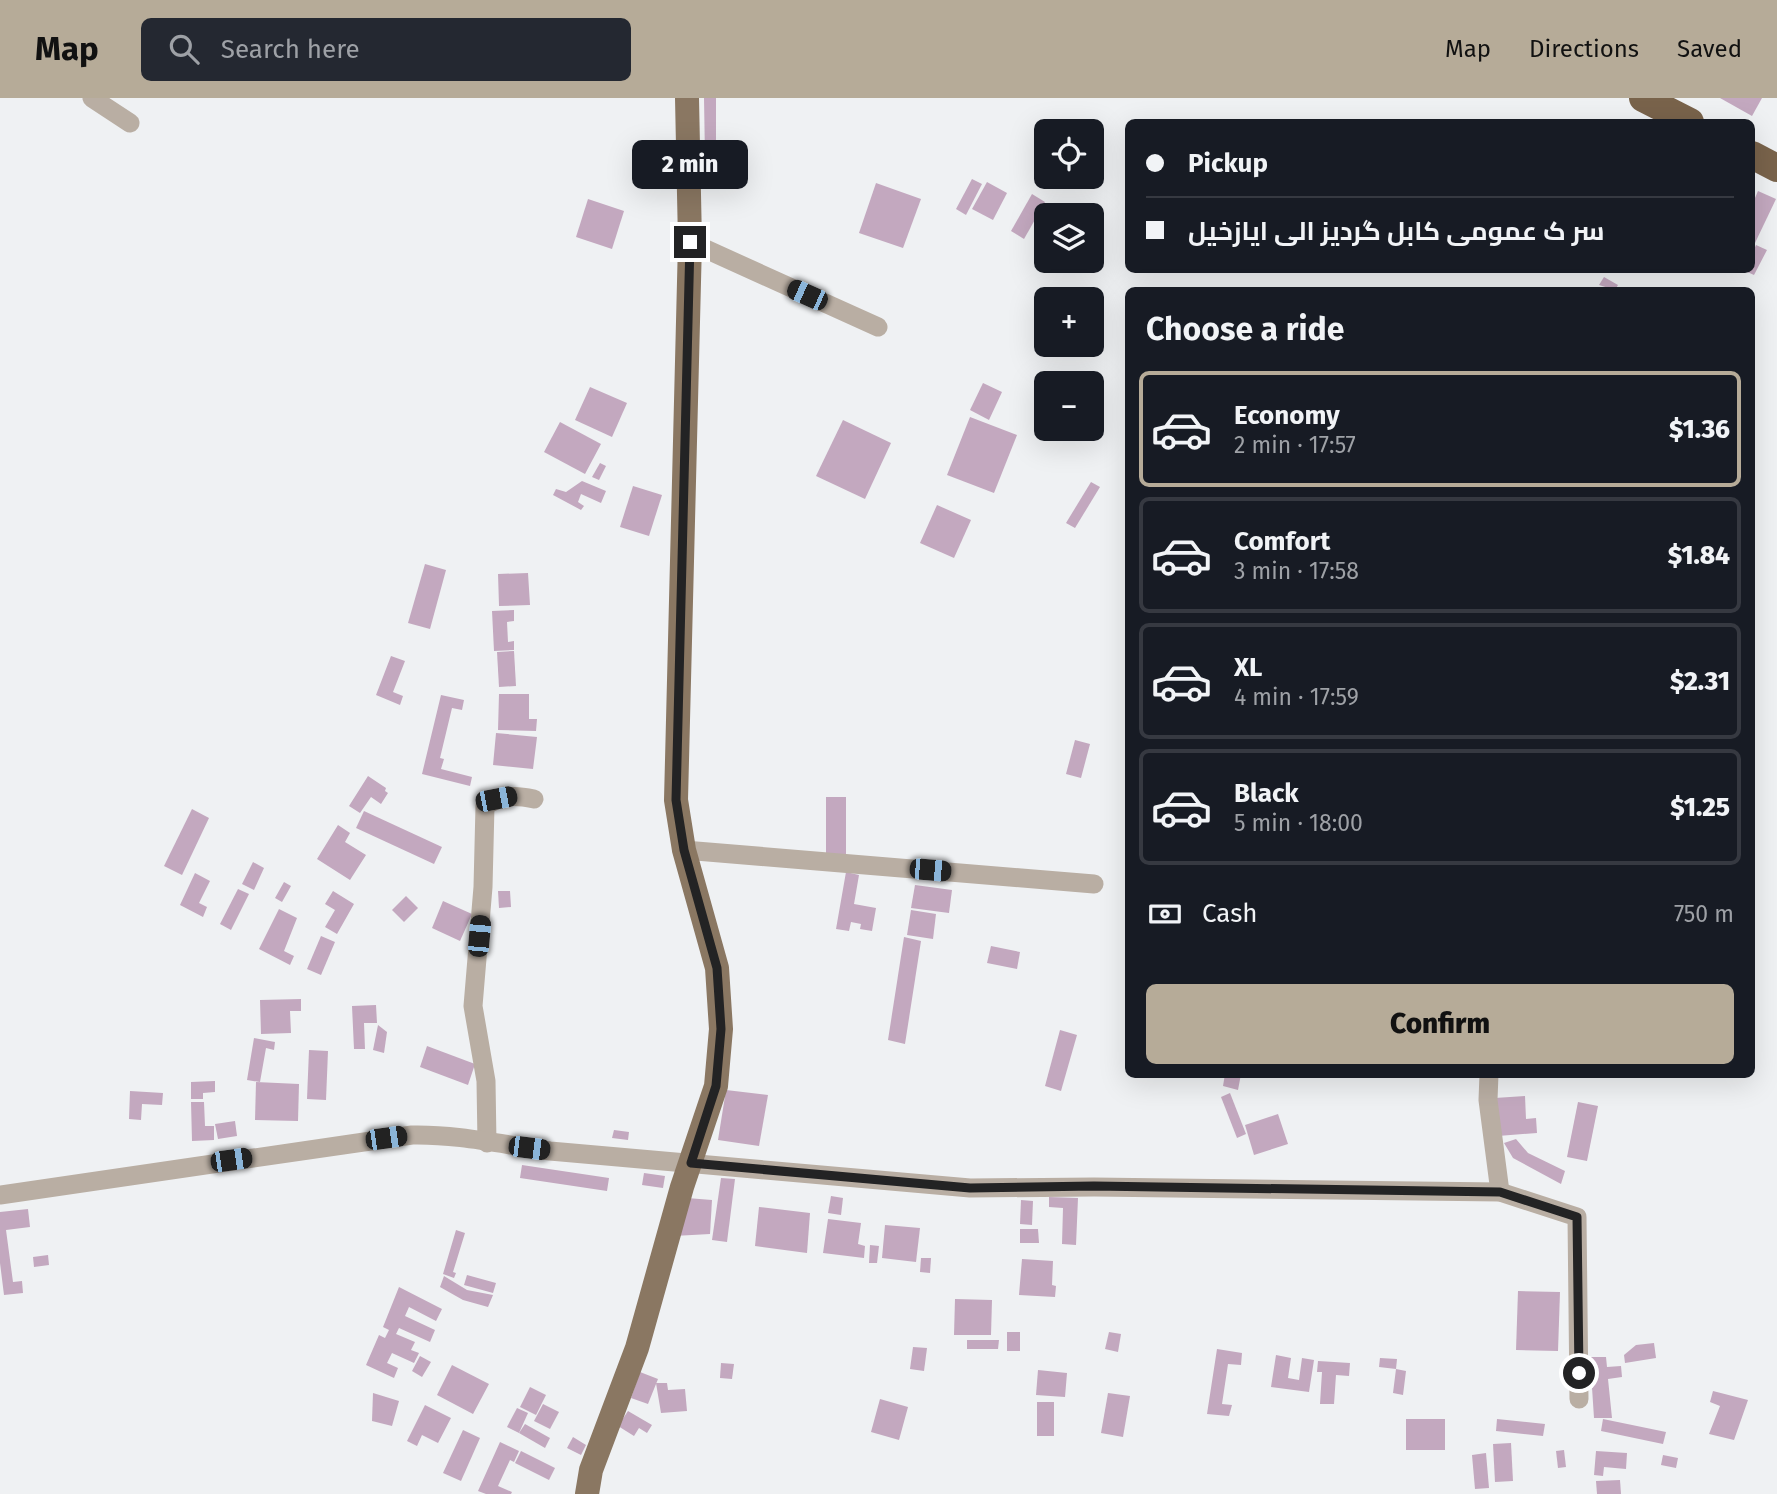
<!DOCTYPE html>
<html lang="en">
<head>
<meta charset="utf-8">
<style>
  :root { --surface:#171b24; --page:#242831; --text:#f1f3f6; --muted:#9ea1a6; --line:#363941; --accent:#b6ab98 }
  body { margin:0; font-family:"Fira Sans",Cairo,sans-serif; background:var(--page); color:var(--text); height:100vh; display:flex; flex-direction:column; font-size:26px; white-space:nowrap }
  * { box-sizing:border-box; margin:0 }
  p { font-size:23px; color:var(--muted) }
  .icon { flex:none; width:38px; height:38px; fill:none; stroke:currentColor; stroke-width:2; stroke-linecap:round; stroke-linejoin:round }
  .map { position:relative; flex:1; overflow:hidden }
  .details { position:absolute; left:1125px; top:189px; width:630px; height:791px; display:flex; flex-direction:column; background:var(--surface); border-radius:10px; box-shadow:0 7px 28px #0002 }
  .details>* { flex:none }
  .top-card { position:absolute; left:1125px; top:21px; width:630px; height:154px; border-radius:10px; box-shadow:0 7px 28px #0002; display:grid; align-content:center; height:154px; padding:0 21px; background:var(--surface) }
  .buttons { position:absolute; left:1034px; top:21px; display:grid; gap:14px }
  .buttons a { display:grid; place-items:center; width:70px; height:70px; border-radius:10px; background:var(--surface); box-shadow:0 7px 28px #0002; font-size:35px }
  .end { position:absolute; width:32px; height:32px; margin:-16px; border:9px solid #232324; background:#fff; box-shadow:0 0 0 4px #fff }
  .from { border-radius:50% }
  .bubble { position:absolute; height:49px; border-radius:10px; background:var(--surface); box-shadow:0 7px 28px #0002; font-size:23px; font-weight:800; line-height:49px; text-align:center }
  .car { position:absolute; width:21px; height:42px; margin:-21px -10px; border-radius:9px; box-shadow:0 0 5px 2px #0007; background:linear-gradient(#222 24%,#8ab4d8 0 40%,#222 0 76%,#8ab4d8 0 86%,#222 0) }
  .top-card b { display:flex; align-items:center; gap:24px; height:66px; font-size:26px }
  .top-card b+b { border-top:2px solid var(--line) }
  .top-card i { width:18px; height:18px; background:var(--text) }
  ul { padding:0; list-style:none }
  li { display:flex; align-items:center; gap:21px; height:116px; margin:0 14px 10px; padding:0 7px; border:4px solid var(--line); border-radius:10px }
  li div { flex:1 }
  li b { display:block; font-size:26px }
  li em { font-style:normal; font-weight:800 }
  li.selected { border-color:var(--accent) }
  li>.icon { width:63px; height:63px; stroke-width:1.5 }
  h2 { padding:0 21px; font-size:32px; line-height:84px }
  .pay { display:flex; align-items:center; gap:18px; height:77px; padding:0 21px; font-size:26px }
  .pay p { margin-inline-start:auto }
  .cta { display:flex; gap:14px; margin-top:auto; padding:14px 21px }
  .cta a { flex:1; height:80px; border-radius:10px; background:var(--accent); color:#111; font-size:28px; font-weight:800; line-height:80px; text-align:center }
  header { display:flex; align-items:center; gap:42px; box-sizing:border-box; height:98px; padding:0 35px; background:var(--accent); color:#111 }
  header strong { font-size:33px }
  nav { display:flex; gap:38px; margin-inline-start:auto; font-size:24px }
  .search { width:490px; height:63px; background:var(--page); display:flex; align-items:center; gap:18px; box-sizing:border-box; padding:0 24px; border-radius:10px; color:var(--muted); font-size:26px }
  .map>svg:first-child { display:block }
  .building { fill:#c3a8bf }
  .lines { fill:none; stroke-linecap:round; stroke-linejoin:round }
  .minor { stroke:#b9aea3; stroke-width:19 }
  .major { stroke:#8a7762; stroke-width:24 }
  .highway { stroke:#79634b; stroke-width:28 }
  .route { stroke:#232324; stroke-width:9 }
</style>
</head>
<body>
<header>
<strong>Map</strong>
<div class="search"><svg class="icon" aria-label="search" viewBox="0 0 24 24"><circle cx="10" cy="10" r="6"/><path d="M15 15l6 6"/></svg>Search here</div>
<nav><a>Map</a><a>Directions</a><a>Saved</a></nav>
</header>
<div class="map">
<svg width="1777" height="1396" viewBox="0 0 1777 1396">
  <rect width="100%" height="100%" fill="#eff1f3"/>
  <!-- building -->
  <g class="building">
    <polygon points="704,0 716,0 716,44 730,44 730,60 705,60"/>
    <polygon points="1720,0 1762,0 1752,18"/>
    <polygon points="972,81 982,86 966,117 956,111"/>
    <polygon points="987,84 1007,95 993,122 972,111"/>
    <polygon points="876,85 921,101 903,150 859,135"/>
    <polygon points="1758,93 1776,101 1755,145 1752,144 1752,107"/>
    <polygon points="1032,96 1045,104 1024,141 1011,133"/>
    <polygon points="588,101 624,113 612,151 576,139"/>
    <polygon points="1756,147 1767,152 1754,177 1743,172 1752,172 1752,156"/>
    <polygon points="1604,179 1618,187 1615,192 1599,187"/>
    <polygon points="983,285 1002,294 989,322 970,312"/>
    <polygon points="590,289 627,305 612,339 575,322"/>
    <polygon points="970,319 1017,337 994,395 947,377"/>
    <polygon points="843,322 891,345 865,401 816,378"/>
    <polygon points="560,324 601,346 585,376 544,354"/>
    <polygon points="600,365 606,368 599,382 592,379"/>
    <polygon points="582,383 606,393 601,405 581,396 578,404 584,408 581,412 553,397 556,391 566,394"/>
    <polygon points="1091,384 1100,389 1075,430 1066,425"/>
    <polygon points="633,388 662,397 649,438 620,429"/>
    <polygon points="937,407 971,422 954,460 920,445"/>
    <polygon points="425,466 446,472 430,531 408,525"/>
    <polygon points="528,475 530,507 499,508 498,476"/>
    <polygon points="514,512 514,523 507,524 508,544 514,543 514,552 494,553 492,513"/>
    <polygon points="514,553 516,588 499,589 497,554"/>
    <polygon points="391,558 405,563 393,594 403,598 400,607 376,597"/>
    <polygon points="499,596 529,596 529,621 537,621 536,633 498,632"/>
    <polygon points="441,597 464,602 462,612 452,610 440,660 444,661 441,671 472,679 470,688 422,676"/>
    <polygon points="496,635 537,639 533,671 493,667"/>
    <polygon points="1075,642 1090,646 1081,680 1066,676"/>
    <polygon points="368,678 386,690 385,693 388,695 381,706 371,699 360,715 349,708"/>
    <rect x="826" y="699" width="20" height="57"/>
    <polygon points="192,711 209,720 182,777 164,768"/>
    <polygon points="364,713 442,749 434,766 356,730"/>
    <polygon points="338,727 350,735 345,744 366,757 350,782 317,761"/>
    <polygon points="253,764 264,770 254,792 242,786"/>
    <polygon points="846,774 859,777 854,806 876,810 872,833 860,831 861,826 851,824 849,833 836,831"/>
    <polygon points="195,775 210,783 199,805 207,809 203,819 180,807"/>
    <polygon points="284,784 291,788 282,804 275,800"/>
    <polygon points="915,787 952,792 949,815 911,810"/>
    <polygon points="238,791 249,796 231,832 220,826"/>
    <polygon points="333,793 354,806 337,836 325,829 335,812 325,806"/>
    <polygon points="498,793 510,793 511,809 499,810"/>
    <polygon points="406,798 418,810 404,824 392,812"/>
    <polygon points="443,803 472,816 460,843 432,830"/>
    <polygon points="279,811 297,820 284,853 294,858 290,867 259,851"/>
    <polygon points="911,812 936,816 933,841 907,837"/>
    <polygon points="321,838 335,844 321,877 307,871"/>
    <polygon points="904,839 921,843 905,946 888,942"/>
    <polygon points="991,848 1020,854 1017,871 987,865"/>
    <polygon points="301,901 301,913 290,913 291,935 261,936 260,902"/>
    <polygon points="376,907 377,925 364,925 365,951 354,951 352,908"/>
    <polygon points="378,927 387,934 384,955 373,952"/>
    <polygon points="1060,932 1077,937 1061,993 1045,988"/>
    <polygon points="254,940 275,944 274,952 266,950 260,984 247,982"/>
    <polygon points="427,948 475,966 468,987 420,969"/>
    <polygon points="309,952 328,953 326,1002 307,1001"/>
    <polygon points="1225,976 1241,976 1238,992 1223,988"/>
    <polygon points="215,983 215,994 203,995 203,1001 191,1001 191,984"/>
    <polygon points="256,984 299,986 298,1023 255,1022"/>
    <polygon points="726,992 768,997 759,1048 718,1042"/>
    <polygon points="130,993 163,995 162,1007 142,1006 141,1022 129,1021"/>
    <polygon points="1230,995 1246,1036 1237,1040 1221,999"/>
    <polygon points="1525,998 1526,1021 1536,1020 1537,1035 1498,1038 1495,1000"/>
    <polygon points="191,1004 204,1004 205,1028 214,1028 214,1042 192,1043"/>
    <polygon points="1578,1004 1598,1008 1587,1063 1567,1059"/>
    <polygon points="1278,1016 1288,1046 1254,1057 1245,1027"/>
    <polygon points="235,1023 237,1038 218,1041 215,1026"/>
    <polygon points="614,1032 629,1034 628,1042 612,1040"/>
    <polygon points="1516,1041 1528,1055 1565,1073 1561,1086 1513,1060 1504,1045"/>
    <polygon points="522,1067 609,1080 607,1093 520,1080"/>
    <polygon points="644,1075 665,1078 663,1090 642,1087"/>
    <polygon points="721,1080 735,1081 727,1144 712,1142"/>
    <polygon points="831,1098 843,1100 841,1117 828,1115"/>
    <polygon points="1049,1099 1078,1100 1076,1147 1062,1146 1063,1110 1049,1109"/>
    <polygon points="687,1100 712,1102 710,1136 674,1138"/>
    <polygon points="1021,1102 1033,1103 1032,1127 1020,1126"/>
    <polygon points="759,1109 810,1115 807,1155 755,1148"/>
    <polygon points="28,1111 30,1129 6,1132 13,1184 22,1183 23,1195 4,1197 0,1165 0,1114"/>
    <polygon points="828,1121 861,1125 858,1146 865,1148 864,1160 823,1155"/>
    <polygon points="885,1127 920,1130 916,1164 882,1160"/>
    <polygon points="1020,1131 1038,1131 1039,1145 1020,1145"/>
    <polygon points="456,1132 465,1135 453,1174 456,1175 454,1180 443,1176"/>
    <polygon points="870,1147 879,1148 877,1165 869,1165"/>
    <polygon points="48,1157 49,1167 34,1169 33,1159"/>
    <polygon points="921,1160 931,1160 930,1175 920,1174"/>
    <polygon points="1022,1161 1053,1163 1052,1187 1056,1188 1055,1199 1019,1197"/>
    <polygon points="467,1177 496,1185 493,1195 464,1187"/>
    <polygon points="444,1178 467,1192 493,1197 488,1209 463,1202 440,1189"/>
    <polygon points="399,1189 442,1211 436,1223 409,1209 405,1218 435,1232 430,1244 399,1230 396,1236 415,1244 411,1252 419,1255 414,1265 392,1255 387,1265 398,1270 394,1280 366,1267 379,1237 385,1240 389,1232 383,1229"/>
    <polygon points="1518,1193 1560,1194 1558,1253 1516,1252"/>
    <polygon points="955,1201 992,1202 991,1237 954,1237"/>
    <rect x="1007" y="1234" width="13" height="19"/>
    <polygon points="1109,1234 1121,1236 1118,1254 1105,1251"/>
    <polygon points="967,1242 999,1242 998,1251 967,1251"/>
    <polygon points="1654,1245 1656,1260 1625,1265 1624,1257 1636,1247"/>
    <polygon points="913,1249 927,1250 924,1273 910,1271"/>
    <polygon points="1217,1251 1242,1255 1241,1267 1228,1266 1222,1306 1232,1307 1229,1318 1207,1316"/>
    <polygon points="1276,1257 1291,1260 1288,1280 1299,1282 1302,1260 1314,1262 1309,1294 1271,1289"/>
    <polygon points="420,1258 431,1264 422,1279 412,1273"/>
    <polygon points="1590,1259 1606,1259 1607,1269 1621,1268 1622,1279 1608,1281 1612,1320 1594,1320"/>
    <polygon points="1380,1260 1397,1261 1396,1271 1379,1269"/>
    <polygon points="1318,1263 1350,1265 1349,1278 1336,1277 1334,1306 1320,1306 1322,1274 1317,1274"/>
    <polygon points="721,1265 734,1266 732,1281 720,1280"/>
    <polygon points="452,1267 489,1286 473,1316 437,1297"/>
    <polygon points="1396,1271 1406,1273 1403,1297 1393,1295"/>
    <polygon points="1038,1272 1067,1275 1065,1299 1036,1297"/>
    <polygon points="640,1274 658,1281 648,1306 631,1300"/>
    <polygon points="656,1285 667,1285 668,1292 685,1291 687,1313 661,1315"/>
    <polygon points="530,1289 546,1297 536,1317 520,1309"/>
    <polygon points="1713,1293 1748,1302 1734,1342 1709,1336 1720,1308 1710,1304"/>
    <polygon points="373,1295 399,1303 392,1328 372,1323"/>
    <polygon points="1108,1295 1130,1298 1123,1339 1101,1335"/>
    <polygon points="880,1301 908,1309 899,1342 871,1334"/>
    <rect x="1037" y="1304" width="17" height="34"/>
    <polygon points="543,1306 559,1314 550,1331 534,1323"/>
    <polygon points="425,1307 451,1320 438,1345 422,1337 417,1348 407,1343"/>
    <polygon points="517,1310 528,1315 519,1335 507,1329"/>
    <polygon points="628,1313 652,1327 647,1335 639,1330 634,1338 618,1328"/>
    <rect x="1406" y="1321" width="39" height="31"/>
    <polygon points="1497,1321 1545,1326 1543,1338 1496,1333"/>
    <polygon points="1603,1321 1666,1334 1663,1346 1601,1333"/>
    <polygon points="525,1326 550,1340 545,1350 519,1335"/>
    <polygon points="463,1332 480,1340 461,1383 443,1375"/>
    <polygon points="573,1339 586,1347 581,1357 567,1350"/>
    <polygon points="500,1344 519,1353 514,1364 510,1362 498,1388 512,1394 511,1396 486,1396 478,1393"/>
    <polygon points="1511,1345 1513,1383 1495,1384 1493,1346"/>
    <polygon points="1564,1352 1566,1369 1558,1370 1556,1353"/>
    <polygon points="521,1353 555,1370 549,1382 515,1365"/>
    <polygon points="1596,1353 1627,1355 1626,1371 1604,1369 1603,1378 1594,1377"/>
    <polygon points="1486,1355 1489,1390 1475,1391 1472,1357"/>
    <polygon points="1663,1357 1678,1360 1676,1370 1661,1367"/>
    <polygon points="1620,1382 1621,1396 1597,1396 1596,1383"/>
  </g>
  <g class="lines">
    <!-- minor -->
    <g class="minor">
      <polyline points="92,0 130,25"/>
      <polyline points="690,144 878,229"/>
      <polyline points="684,752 1094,786"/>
      <polyline points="1489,976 1488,1002 1500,1094"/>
      <path d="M487,1045L486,983L473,908L483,789L485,708C502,697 514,697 534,701"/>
      <path d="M0,1097L412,1037C458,1036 504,1047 550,1053L970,1090L1094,1089L1500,1094L1577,1119L1579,1301"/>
    </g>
    <!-- major -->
    <polyline class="major" points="587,1396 591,1372 637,1250 682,1089 716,988 721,931 717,870 684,752 676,702 690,144 687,0"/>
    <!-- highway -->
    <g class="highway">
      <polyline points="1643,0 1690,24"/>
      <polyline points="1752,57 1777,70"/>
    </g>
  </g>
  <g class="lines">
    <!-- route -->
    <polyline class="route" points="690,144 676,702 684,752 717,870 721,931 716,988 691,1065 970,1090 1094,1088 1500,1094 1577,1119 1579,1275"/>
  </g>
</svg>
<div class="buttons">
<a><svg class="icon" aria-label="locate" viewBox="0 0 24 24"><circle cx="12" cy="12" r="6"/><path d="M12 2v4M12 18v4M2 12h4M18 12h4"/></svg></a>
<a><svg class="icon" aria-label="layers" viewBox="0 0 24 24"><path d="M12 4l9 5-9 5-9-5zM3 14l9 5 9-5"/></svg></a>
<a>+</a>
<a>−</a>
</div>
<i class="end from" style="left:1579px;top:1275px"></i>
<i class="end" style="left:690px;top:144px"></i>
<div class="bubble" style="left:632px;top:42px;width:116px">2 min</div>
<i class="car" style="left:807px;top:197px;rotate:294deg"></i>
<i class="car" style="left:496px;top:701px;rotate:79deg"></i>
<i class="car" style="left:930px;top:772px;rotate:95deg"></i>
<i class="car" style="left:479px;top:838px;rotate:5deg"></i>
<i class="car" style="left:386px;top:1040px;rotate:82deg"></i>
<i class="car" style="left:529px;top:1050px;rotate:97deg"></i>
<i class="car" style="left:231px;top:1062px;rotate:82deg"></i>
<div class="top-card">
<b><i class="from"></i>Pickup</b>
<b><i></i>سر ک عمومی کابل گردیز الی ایازخیل</b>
</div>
<section class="details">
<h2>Choose a ride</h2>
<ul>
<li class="selected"><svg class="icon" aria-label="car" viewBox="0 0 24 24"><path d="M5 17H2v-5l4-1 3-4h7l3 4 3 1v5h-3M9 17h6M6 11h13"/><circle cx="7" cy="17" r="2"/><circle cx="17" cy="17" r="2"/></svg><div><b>Economy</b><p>2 min · 17:57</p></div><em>$1.36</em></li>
<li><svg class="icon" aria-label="car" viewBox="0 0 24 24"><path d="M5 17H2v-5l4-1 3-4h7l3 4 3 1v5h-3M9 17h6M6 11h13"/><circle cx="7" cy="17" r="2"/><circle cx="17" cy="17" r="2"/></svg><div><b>Comfort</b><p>3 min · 17:58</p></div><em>$1.84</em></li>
<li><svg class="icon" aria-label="car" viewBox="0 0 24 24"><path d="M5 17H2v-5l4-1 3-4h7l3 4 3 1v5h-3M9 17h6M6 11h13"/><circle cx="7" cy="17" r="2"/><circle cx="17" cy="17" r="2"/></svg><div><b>XL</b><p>4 min · 17:59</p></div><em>$2.31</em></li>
<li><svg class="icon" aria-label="car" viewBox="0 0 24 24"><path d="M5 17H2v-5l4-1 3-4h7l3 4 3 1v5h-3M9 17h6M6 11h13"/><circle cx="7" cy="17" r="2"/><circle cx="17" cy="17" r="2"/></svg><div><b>Black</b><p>5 min · 18:00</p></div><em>$1.25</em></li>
</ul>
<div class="pay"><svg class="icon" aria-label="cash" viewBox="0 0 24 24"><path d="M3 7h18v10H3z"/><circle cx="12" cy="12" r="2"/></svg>Cash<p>750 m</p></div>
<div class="cta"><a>Confirm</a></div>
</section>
</div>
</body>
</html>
